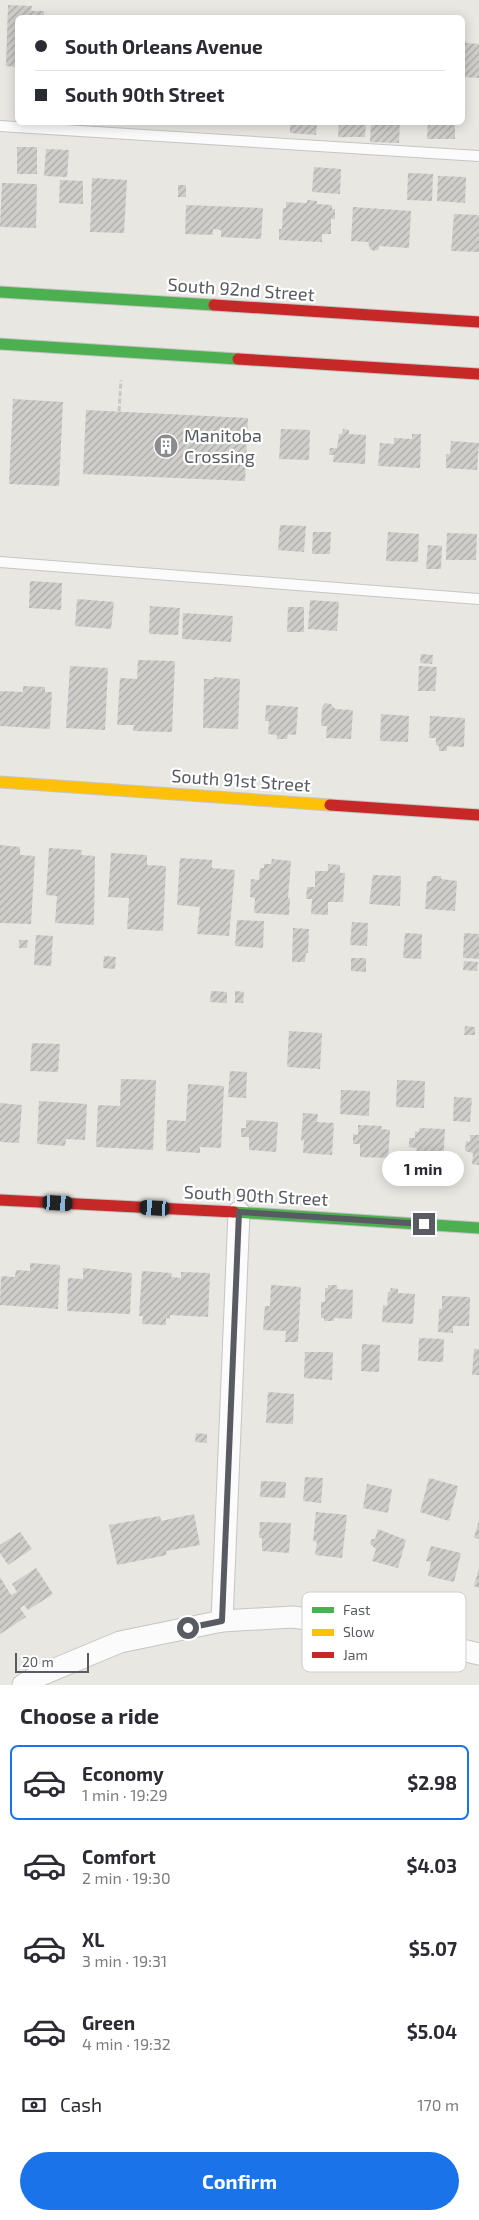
<!DOCTYPE html>
<html lang="en">
<head>
<meta charset="utf-8">
<style>
  :root { --surface:#fff; --page:#f2f2f3; --text:#2b2b33; --muted:#7c7c81; --line:#e1e1e2; --accent:#1a73e8 }
  body { margin:0; font-family:"Exo 2",sans-serif; background:var(--page); color:var(--text); height:100vh; display:flex; flex-direction:column; font-size:19px; white-space:nowrap }
  * { box-sizing:border-box; margin:0 }
  p { font-size:16px; color:var(--muted) }
  .icon { flex:none; width:28px; height:28px; fill:none; stroke:currentColor; stroke-width:2; stroke-linecap:round; stroke-linejoin:round }
  .map { position:relative; height:1685px; overflow:hidden }
  .sheet { display:flex; flex-direction:column; background:var(--surface); flex:1 }
  .sheet>* { flex:none }
  .top-card { position:absolute; left:15px; top:15px; width:450px; height:110px; border-radius:8px; box-shadow:0 2px 12px #0003; display:grid; align-content:center; height:110px; padding:0 20px; background:var(--surface) }
  .scale { position:absolute; left:15px; bottom:12px; width:74px; box-sizing:border-box; padding-left:5px; border:2px solid #585b61; border-top:0; font-size:14px; line-height:18px; white-space:nowrap; color:#585b61; -webkit-text-stroke:4px #fff; paint-order:stroke }
  .end { position:absolute; width:22px; height:22px; margin:-11px; border:6px solid #585b61; background:#fff; box-shadow:0 0 0 2px #fff }
  .from { border-radius:50% }
  .bubble { position:absolute; height:35px; border-radius:18px; background:var(--surface); box-shadow:0 2px 12px #0003; font-size:16px; font-weight:700; line-height:35px; text-align:center }
  .car { position:absolute; width:15px; height:30px; margin:-15px -8px; border-radius:6px; box-shadow:0 0 4px 1px #0007; background:linear-gradient(#222 24%,#8ab4d8 0 40%,#222 0 76%,#8ab4d8 0 86%,#222 0) }
  .top-card b { display:flex; align-items:center; gap:18px; height:48px; font-size:19px }
  .top-card b+b { border-top:1px solid var(--line) }
  .top-card i { width:12px; height:12px; background:var(--text) }
  ul { padding:0; list-style:none }
  li { display:flex; align-items:center; gap:15px; height:75px; margin:0 10px 8px; padding:0 10px; border:2px solid transparent; border-radius:8px }
  li div { flex:1 }
  li b { display:block; font-size:19px }
  li em { font-style:normal; font-weight:700 }
  li.on { border-color:var(--accent) }
  li>.icon { width:45px; height:45px; stroke-width:1.5 }
  h2 { padding:0 20px; font-size:22px; line-height:60px }
  .pay { display:flex; align-items:center; gap:12px; height:55px; padding:0 20px; font-size:19px }
  .pay p { margin-inline-start:auto }
  .primary-button { display:flex; gap:10px; margin-top:auto; padding:10px 20px }
  .primary-button a { flex:1; height:58px; border-radius:30px; background:var(--accent); color:#fff; font-size:20px; font-weight:700; line-height:58px; text-align:center }
  .map>svg:first-child { display:block }
  .building { fill:url(#building-hatch) }
  .lines { fill:none; stroke-linecap:round; stroke-linejoin:round }
  .lane-casing { stroke:#c5c5c4; stroke-width:12 }
  .street-casing { stroke:#c5c5c4; stroke-width:23 }
  .fast-casing { stroke:#c5c5c4; stroke-width:13 }
  .slow-casing { stroke:#c5c5c4; stroke-width:13 }
  .jam-casing { stroke:#c5c5c4; stroke-width:13 }
  .path { stroke:#c5cac8; stroke-width:3; stroke-dasharray:5 2.5; stroke-linecap:butt }
  .lane { stroke:#fcfbfb; stroke-width:10 }
  .street { stroke:#fcfbfb; stroke-width:21 }
  .fast { stroke:#4caf50; stroke-width:11 }
  .slow { stroke:#ffc107; stroke-width:11 }
  .jam { stroke:#c62828; stroke-width:11 }
  .route { stroke:#585b61; stroke-width:6 }
  .labels { text-anchor:middle; stroke-width:4.5; stroke-linejoin:round; paint-order:stroke }
  .street-label { font-size:18px; fill:#585b61; stroke:#fff }
  .poi-label { font-size:18px; fill:#585b61; stroke:#fff; text-anchor:start }
  .key { fill:#fff; stroke:#cdced0; stroke-width:1 }
  .key-label { font-size:14px; fill:#585b61 }
</style>
</head>
<body>
<div class="map">
<svg width="479" height="1685" viewBox="0 0 479 1685">
  <defs>
    <pattern id="building-hatch" width="6" height="6" patternUnits="userSpaceOnUse" patternTransform="scale(1.25)"><rect width="6" height="6" fill="#cfcecb"/><path d="M-1 1l2-2M0 6l6-6M5 7l2-2" fill="none" stroke="#abaaa8"/></pattern>
  </defs>
  <rect width="100%" height="100%" fill="#e8e7e2"/>
  <!-- building -->
  <g class="building">
    <polygon points="8,5 32,6 31,11 44,11 44,18 18,18 18,67 6,66"/>
    <polygon points="53,15 84,16 84,18 53,18"/>
    <polygon points="462,40 466,41 466,43 479,44 479,78 462,77"/>
    <polygon points="290,122 317,122 316,135 290,133"/>
    <polygon points="339,122 366,122 365,137 338,137"/>
    <polygon points="371,122 400,122 399,143 370,142"/>
    <polygon points="428,122 455,122 455,139 427,139"/>
    <rect x="17" y="147" width="20" height="27"/>
    <polygon points="46,149 69,150 67,177 44,176"/>
    <polygon points="314,167 341,169 340,194 312,192"/>
    <polygon points="408,173 433,174 432,201 407,200"/>
    <polygon points="438,176 466,177 465,203 437,201"/>
    <polygon points="92,178 127,180 124,233 90,232"/>
    <polygon points="60,180 83,181 83,204 59,203"/>
    <polygon points="2,183 37,184 36,228 0,227"/>
    <rect x="178" y="185" width="8" height="12"/>
    <polygon points="307,200 317,201 317,204 332,205 332,209 335,209 335,219 331,219 331,234 322,234 322,242 279,240 279,229 282,229 283,208 286,208 286,202 307,203"/>
    <polygon points="186,205 263,208 261,239 221,237 221,230 213,229 213,235 185,234"/>
    <polygon points="353,207 411,211 409,248 379,246 379,249 374,251 370,249 368,242 351,241"/>
    <polygon points="454,214 479,215 479,252 451,251"/>
    <polygon points="13,399 63,402 59,486 9,484"/>
    <polygon points="86,410 248,418 245,481 83,474"/>
    <polygon points="281,429 310,430 309,460 279,459"/>
    <polygon points="343,429 349,430 349,434 366,435 365,464 333,462 334,455 329,455 330,448 337,448 339,434 342,434"/>
    <polygon points="412,434 421,434 420,468 378,466 380,443 394,444 394,438 412,439"/>
    <polygon points="451,441 479,443 477,470 446,468 446,454 450,454"/>
    <polygon points="280,525 306,526 304,552 278,550"/>
    <polygon points="313,532 331,532 330,554 312,554"/>
    <polygon points="388,532 419,534 418,562 386,561"/>
    <polygon points="447,533 477,534 476,560 446,560"/>
    <polygon points="428,545 442,546 441,569 426,569"/>
    <polygon points="30,581 62,583 61,610 29,608"/>
    <polygon points="77,599 114,602 111,629 75,626"/>
    <polygon points="310,600 339,602 337,631 308,629"/>
    <polygon points="150,606 180,608 178,635 149,634"/>
    <polygon points="288,607 304,607 304,632 287,632"/>
    <polygon points="183,613 233,616 231,642 182,639"/>
    <polygon points="421,654 433,655 432,664 420,663"/>
    <polygon points="138,660 175,661 172,732 133,731 134,725 117,725 120,678 137,679"/>
    <polygon points="70,666 108,668 105,730 66,728"/>
    <polygon points="419,666 437,667 435,691 418,691"/>
    <polygon points="214,677 240,679 238,729 203,728 204,679 214,679"/>
    <polygon points="23,686 45,687 45,692 52,692 50,729 0,726 0,691 23,692"/>
    <polygon points="325,703 331,704 335,709 353,710 351,739 326,738 327,726 321,726 322,707"/>
    <polygon points="266,705 298,707 296,735 288,734 287,739 277,739 277,735 268,734 269,721 265,721"/>
    <polygon points="381,714 409,716 408,742 380,741"/>
    <polygon points="430,716 465,718 464,747 447,746 447,751 439,751 439,746 436,745 436,738 429,738"/>
    <polygon points="0,845 20,847 20,855 35,856 31,924 0,923"/>
    <polygon points="49,848 82,850 81,855 95,856 94,925 55,923 57,896 46,895"/>
    <polygon points="111,853 147,855 147,865 166,866 163,931 127,929 129,898 108,897"/>
    <polygon points="180,858 212,860 212,868 235,870 229,936 197,934 200,907 177,905"/>
    <polygon points="272,859 291,861 288,898 290,898 289,915 254,913 255,898 250,897 251,879 259,880 260,868 264,868 264,864 271,864"/>
    <polygon points="328,864 340,865 340,873 345,873 343,902 328,902 328,915 311,914 312,899 306,899 307,887 315,887 315,871 328,871"/>
    <polygon points="373,875 401,876 400,906 369,904"/>
    <polygon points="432,876 441,876 441,879 457,881 455,911 425,909 427,881 431,881"/>
    <polygon points="237,920 264,921 263,948 235,946"/>
    <polygon points="352,922 368,923 367,946 350,945"/>
    <polygon points="293,928 309,929 308,953 306,953 305,962 292,962"/>
    <polygon points="405,933 422,934 421,959 403,958"/>
    <polygon points="464,933 479,934 479,959 463,958"/>
    <polygon points="36,935 53,936 51,966 34,965"/>
    <polygon points="19,940 28,940 27,948 19,948"/>
    <polygon points="104,956 116,957 115,969 103,968"/>
    <polygon points="351,958 366,958 366,972 351,971"/>
    <polygon points="464,961 478,962 477,971 463,970"/>
    <polygon points="211,991 227,992 227,1003 210,1002"/>
    <polygon points="235,991 244,992 243,1003 235,1003"/>
    <polygon points="465,1026 475,1027 475,1035 464,1035"/>
    <polygon points="289,1031 322,1033 320,1069 287,1067"/>
    <polygon points="32,1043 60,1044 58,1072 30,1071"/>
    <polygon points="230,1071 247,1072 246,1098 228,1097"/>
    <polygon points="121,1079 156,1080 153,1150 96,1147 98,1105 120,1106"/>
    <polygon points="397,1080 425,1081 424,1108 396,1107"/>
    <polygon points="188,1084 224,1086 221,1148 200,1147 200,1153 166,1151 167,1120 186,1121"/>
    <polygon points="341,1090 370,1091 369,1116 340,1114"/>
    <polygon points="454,1097 472,1098 470,1122 453,1121"/>
    <polygon points="39,1101 87,1104 85,1140 66,1139 65,1146 37,1144"/>
    <polygon points="0,1103 22,1105 19,1143 0,1142"/>
    <polygon points="303,1113 318,1114 317,1122 334,1123 332,1155 303,1153 304,1140 301,1141"/>
    <polygon points="246,1120 278,1122 276,1152 249,1150 249,1137 241,1137 241,1128 246,1128"/>
    <polygon points="358,1125 382,1126 381,1129 390,1130 388,1158 360,1157 360,1144 353,1144 353,1134 358,1135"/>
    <polygon points="419,1128 445,1129 443,1163 415,1161 417,1148 409,1147 409,1138 415,1138 415,1131 419,1132"/>
    <polygon points="470,1135 479,1135 479,1165 472,1164 473,1153 465,1151 466,1141 470,1142"/>
    <polygon points="30,1263 60,1265 58,1309 0,1305 1,1276 15,1277 16,1270 30,1271"/>
    <polygon points="83,1268 132,1273 130,1314 67,1311 68,1278 83,1279"/>
    <polygon points="142,1271 172,1273 171,1277 181,1278 181,1272 210,1273 208,1317 170,1315 170,1319 166,1318 166,1325 142,1324 143,1316 139,1316"/>
    <polygon points="271,1285 301,1287 298,1342 285,1342 286,1331 263,1330 265,1306 270,1306"/>
    <polygon points="328,1285 337,1285 337,1289 353,1290 352,1319 334,1318 334,1321 324,1321 324,1318 321,1318 321,1302 325,1302 325,1288 328,1288"/>
    <polygon points="391,1288 398,1289 398,1293 415,1294 413,1324 382,1322 383,1305 387,1306 388,1292 390,1292"/>
    <polygon points="442,1296 470,1297 469,1326 453,1326 453,1333 438,1332 439,1309 442,1309"/>
    <polygon points="419,1338 444,1339 443,1362 418,1361"/>
    <polygon points="362,1344 380,1345 379,1372 361,1371"/>
    <polygon points="474,1349 479,1349 479,1375 472,1375"/>
    <polygon points="305,1352 333,1352 332,1380 304,1378"/>
    <polygon points="268,1392 294,1394 293,1424 266,1423"/>
    <polygon points="196,1433 207,1434 207,1443 195,1442"/>
    <polygon points="305,1477 323,1478 321,1503 303,1501"/>
    <polygon points="429,1478 458,1486 449,1521 420,1512"/>
    <polygon points="261,1481 286,1482 285,1498 260,1497"/>
    <polygon points="367,1484 392,1489 388,1513 363,1508"/>
    <polygon points="316,1512 347,1515 342,1558 315,1555 317,1542 313,1541"/>
    <polygon points="194,1514 200,1545 166,1551 167,1555 117,1565 109,1525 160,1516 161,1521"/>
    <polygon points="479,1520 479,1539 474,1538"/>
    <polygon points="260,1522 291,1523 289,1553 262,1551 262,1538 259,1538"/>
    <polygon points="378,1529 406,1540 398,1568 372,1561 376,1549 370,1544 372,1539 375,1539"/>
    <polygon points="20,1532 32,1549 8,1565 0,1553 0,1545"/>
    <polygon points="431,1546 461,1553 454,1582 428,1576 431,1562 426,1561"/>
    <polygon points="36,1568 53,1594 28,1610 24,1605 20,1608 26,1617 0,1634 0,1577 11,1595 17,1592 12,1584"/>
    <polygon points="479,1568 479,1588 474,1586"/>
  </g>
  <g class="lines">
    <defs>
      <g id="lane">
        <polyline points="0,126 479,156"/>
        <polyline points="0,562 479,599"/>
      </g>
      <g id="street">
        <polyline points="222,1621 239,1212"/>
        <polyline points="23,1685 36,1677 120,1642 222,1621 293,1617 374,1628 479,1654"/>
      </g>
      <g id="fast">
        <polyline points="0,292 214,305"/>
        <polyline points="0,344 238,359"/>
        <polyline points="234,1212 479,1228"/>
      </g>
      <polyline id="slow" points="0,782 330,805"/>
      <g id="jam">
        <polyline points="214,305 479,322"/>
        <polyline points="238,359 479,374"/>
        <polyline points="330,805 479,815"/>
        <polyline points="0,1200 234,1212"/>
      </g>
    </defs>
    <!-- lane casing -->
    <use href="#lane" class="lane-casing"/>
    <!-- street casing -->
    <use href="#street" class="street-casing"/>
    <!-- fast casing -->
    <use href="#fast" class="fast-casing"/>
    <!-- slow casing -->
    <use href="#slow" class="slow-casing"/>
    <!-- jam casing -->
    <use href="#jam" class="jam-casing"/>
    <!-- path -->
    <polyline class="path" points="119,411 121,380"/>
    <!-- lane -->
    <use href="#lane" class="lane"/>
    <!-- street -->
    <use href="#street" class="street"/>
    <!-- fast -->
    <use href="#fast" class="fast"/>
    <!-- slow -->
    <use href="#slow" class="slow"/>
    <!-- jam -->
    <use href="#jam" class="jam"/>
  </g>
  <g class="lines">
    <!-- route -->
    <polyline class="route" points="188,1628 222,1621 239,1212 424,1224"/>
  </g>
  <!-- icons -->
  <defs>
    <symbol id="building-disc" viewBox="-11 -11 22 22"><circle r="9.5" fill="#8a8c8e" stroke="#fff"/><path d="M-4-6H4V6H1V3H-1V6H-4ZM-2.5-4.3h1.7v1.8h-1.7ZM.8-4.3h1.7v1.8H.8ZM-2.5-1h1.7V.8h-1.7ZM.8-1h1.7V.8H.8Z" fill="#fff"/></symbol>
  </defs>
  <g fill-rule="evenodd">
    <use href="#building-disc" x="152" y="432" width="28" height="28"/>
  </g>
  <g class="labels">
    <!-- street labels -->
    <g class="street-label">
      <text transform="translate(241 290) rotate(4)" y="6">South 92nd Street</text>
      <text transform="translate(241 781) rotate(4)" y="6">South 91st Street</text>
      <text transform="translate(256 1196) rotate(3)" y="6">South 90th Street</text>
    </g>
    <!-- poi labels -->
    <g class="poi-label">
      <text x="184" y="442">Manitoba<tspan x="184" dy="21">Crossing</tspan></text>
    </g>
  </g>
  <!-- legend -->
  <rect x="302" y="1592" width="164" height="80" rx="8" class="key"/>
  <rect x="312" y="1607" width="22" height="6" fill="#4caf50"/>
  <rect x="312" y="1629" width="22" height="7" fill="#ffc107"/>
  <rect x="312" y="1652" width="22" height="6" fill="#c62828"/>
  <g class="key-label">
    <text x="343" y="1615">Fast</text>
    <text x="343" y="1637">Slow</text>
    <text x="343" y="1660">Jam</text>
  </g>
</svg>
<div class="scale">20 m</div>
<i class="end from" style="left:188px;top:1628px"></i>
<i class="end" style="left:424px;top:1224px"></i>
<div class="bubble" style="left:382px;top:1151px;width:82px">1 min</div>
<i class="car" style="left:58px;top:1203px;rotate:93deg"></i>
<i class="car" style="left:155px;top:1208px;rotate:273deg"></i>
<div class="top-card">
<b><i class="from"></i>South Orleans Avenue</b>
<b><i></i>South 90th Street</b>
</div>
</div>
<section class="sheet">
<h2>Choose a ride</h2>
<ul>
<li class="on"><svg class="icon" aria-label="car" viewBox="0 0 24 24"><path d="M5 17H2v-5l4-1 3-4h7l3 4 3 1v5h-3M9 17h6M6 11h13"/><circle cx="7" cy="17" r="2"/><circle cx="17" cy="17" r="2"/></svg><div><b>Economy</b><p>1 min · 19:29</p></div><em>$2.98</em></li>
<li><svg class="icon" aria-label="car" viewBox="0 0 24 24"><path d="M5 17H2v-5l4-1 3-4h7l3 4 3 1v5h-3M9 17h6M6 11h13"/><circle cx="7" cy="17" r="2"/><circle cx="17" cy="17" r="2"/></svg><div><b>Comfort</b><p>2 min · 19:30</p></div><em>$4.03</em></li>
<li><svg class="icon" aria-label="car" viewBox="0 0 24 24"><path d="M5 17H2v-5l4-1 3-4h7l3 4 3 1v5h-3M9 17h6M6 11h13"/><circle cx="7" cy="17" r="2"/><circle cx="17" cy="17" r="2"/></svg><div><b>XL</b><p>3 min · 19:31</p></div><em>$5.07</em></li>
<li><svg class="icon" aria-label="car" viewBox="0 0 24 24"><path d="M5 17H2v-5l4-1 3-4h7l3 4 3 1v5h-3M9 17h6M6 11h13"/><circle cx="7" cy="17" r="2"/><circle cx="17" cy="17" r="2"/></svg><div><b>Green</b><p>4 min · 19:32</p></div><em>$5.04</em></li>
</ul>
<div class="pay"><svg class="icon" aria-label="cash" viewBox="0 0 24 24"><path d="M3 7h18v10H3z"/><circle cx="12" cy="12" r="2"/></svg>Cash<p>170 m</p></div>
<div class="primary-button"><a>Confirm</a></div>
</section>
</body>
</html>
